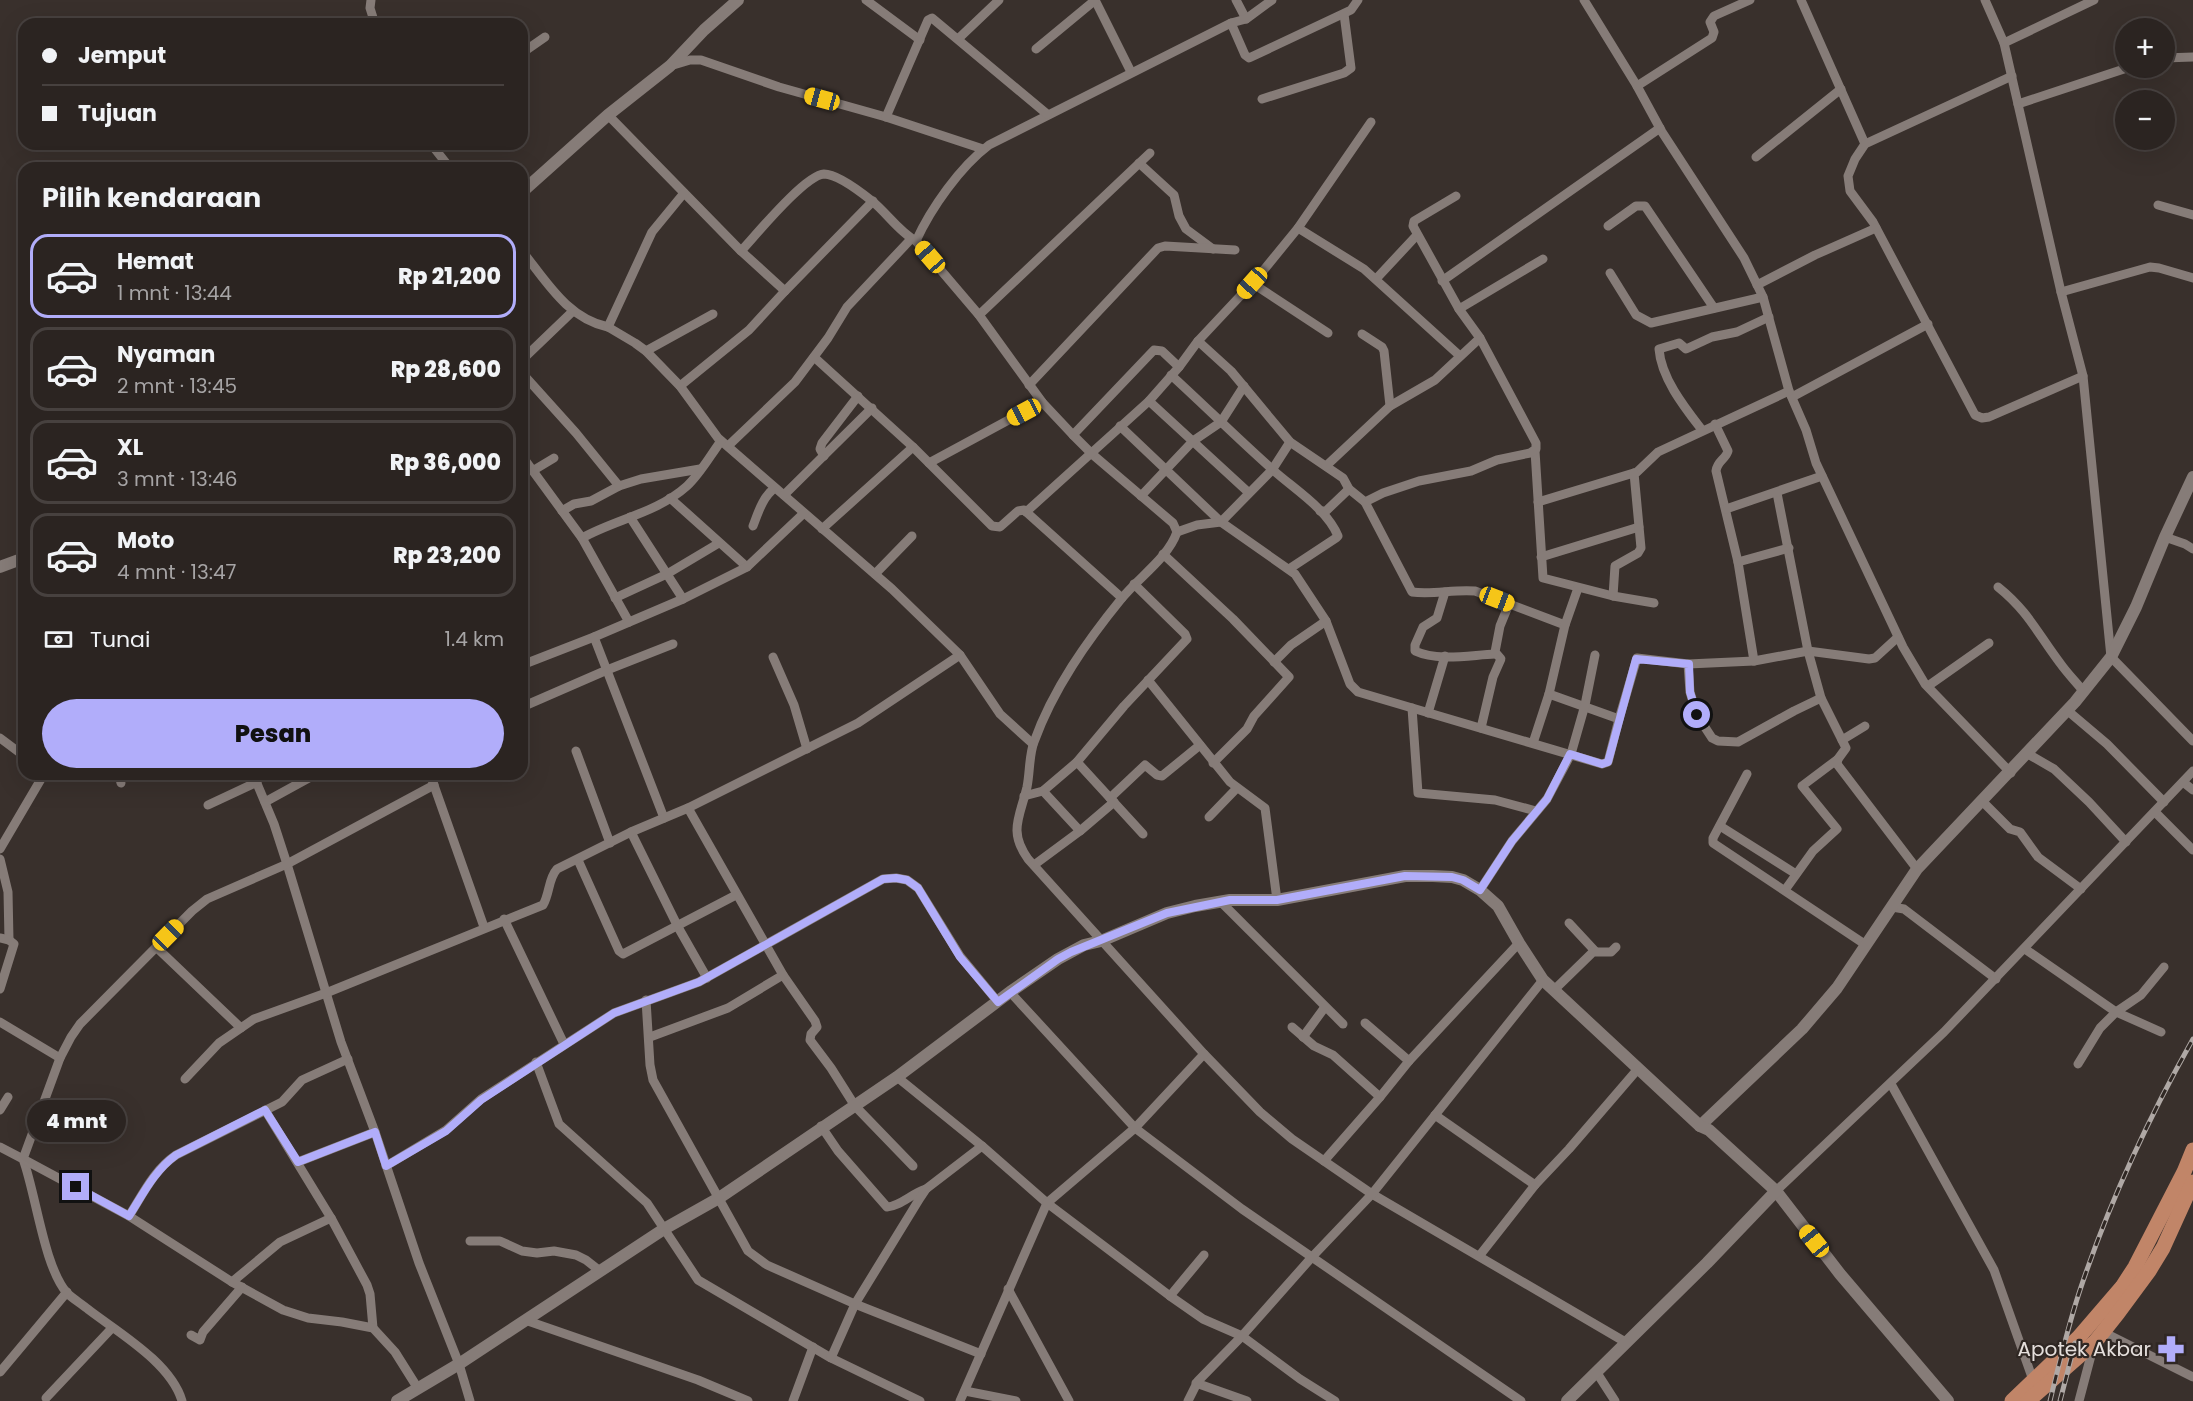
<!DOCTYPE html>
<html lang="id">
<head>
<meta charset="utf-8">
<style>
  :root { --surface:#2b2421; --page:#37302e; --text:#f1f3f6; --muted:#a6a4a5; --line:#47413f; --accent:#b1adfa }
  body { margin:0; font-family:Poppins,sans-serif; background:var(--page); color:var(--text); height:100vh; display:flex; flex-direction:column; font-size:22px; white-space:nowrap }
  * { box-sizing:border-box; margin:0 }
  p { font-size:20px; color:var(--muted) }
  .icon { flex:none; width:33px; height:33px; fill:none; stroke:currentColor; stroke-width:2; stroke-linecap:round; stroke-linejoin:round }
  .map { position:relative; flex:1; overflow:hidden }
  .panel { position:absolute; left:18px; top:162px; width:510px; height:618px; display:flex; flex-direction:column; background:var(--surface); border-radius:18px; box-shadow:0 6px 24px #0002,0 0 0 2px var(--line) }
  .panel>* { flex:none }
  .hud { position:absolute; left:18px; top:18px; width:510px; height:132px; border-radius:18px; box-shadow:0 6px 24px #0002,0 0 0 2px var(--line); display:grid; align-content:center; height:132px; padding:0 24px; background:var(--surface) }
  .fabs { position:absolute; left:2115px; top:18px; display:grid; gap:12px }
  .fabs a { display:grid; place-items:center; width:60px; height:60px; border-radius:50%; background:var(--surface); box-shadow:0 6px 24px #0002,0 0 0 2px var(--line); font-size:30px }
  .end { position:absolute; width:27px; height:27px; margin:-14px; border:8px solid #b1adfa; background:#111; box-shadow:0 0 0 3px #111 }
  .from { border-radius:50% }
  .bubble { position:absolute; height:42px; border-radius:21px; background:var(--surface); box-shadow:0 6px 24px #0002,0 0 0 2px var(--line); font-size:20px; font-weight:800; line-height:42px; text-align:center }
  .car { position:absolute; width:18px; height:36px; margin:-18px -9px; border-radius:8px; box-shadow:0 0 4px 2px #0007; background:linear-gradient(#f5c518 24%,#345 0 40%,#f5c518 0 76%,#345 0 86%,#f5c518 0) }
  .hud b { display:flex; align-items:center; gap:21px; height:57px; font-size:22px }
  .hud b+b { border-top:2px solid var(--line) }
  .hud i { width:15px; height:15px; background:var(--text) }
  ul { padding:0; list-style:none }
  li { display:flex; align-items:center; gap:18px; height:84px; margin:0 12px 9px; padding:0 12px; border:3px solid var(--line); border-radius:18px }
  li div { flex:1 }
  li b { display:block; font-size:22px }
  li em { font-style:normal; font-weight:800 }
  li.current { border-color:var(--accent) }
  li>.icon { width:54px; height:54px; stroke-width:1.5 }
  h2 { padding:0 24px; font-size:27px; line-height:72px }
  .pay { display:flex; align-items:center; gap:15px; height:66px; padding:0 24px; font-size:22px }
  .pay p { margin-inline-start:auto }
  .button { display:flex; gap:12px; margin-top:auto; padding:12px 24px }
  .button a { flex:1; height:69px; border-radius:36px; background:var(--accent); color:#111; font-size:24px; font-weight:800; line-height:69px; text-align:center }
  .map>svg:first-child { display:block }
  .lines { fill:none; stroke-linecap:round; stroke-linejoin:round }
  .minor { stroke:#867c78; stroke-width:9 }
  .tertiary { stroke:#867c78; stroke-width:12 }
  .primary { stroke:#c18568; stroke-width:15 }
  .rail-casing { stroke:#afa8a5; stroke-width:5 }
  .rail { stroke:#2f2723; stroke-width:3; stroke-dasharray:9; stroke-linecap:butt }
  .route { stroke:#b1adfa; stroke-width:8 }
  .labels { text-anchor:middle; stroke-width:4.5; stroke-linejoin:round; paint-order:stroke }
  .poi-label { font-size:20px; fill:#e5dfdc; stroke:#2f2723; text-anchor:end }
</style>
</head>
<body>
<div class="map">
<svg width="2193" height="1401" viewBox="0 0 2193 1401">
  <rect width="100%" height="100%" fill="#39302c"/>
  <g class="lines">
    <!-- minor -->
    <g class="minor">
      <polyline points="371,0 370,8 375,24"/>
      <polyline points="866,0 920,40"/>
      <polyline points="1095,0 1131,72"/>
      <polyline points="1236,0 1246,19"/>
      <path d="M1272,0L1246,19L1231,23L989,145C960,167 931,208 916,241L979,315L1042,402L1073,435L1092,454L1173,523L1177,532C1168,558 1139,577 1122,598C1087,641 1053,689 1034,742C1029,755 1030,772 1027,787C1020,817 1008,831 1028,859L1204,1054L1260,1112L1292,1139L1372,1194L1627,1343"/>
      <polyline points="1584,0 1637,86 1662,132 1744,258 1763,297 1789,391 1806,430 1816,463 1903,647 1925,684 2011,773"/>
      <polyline points="1801,0 1865,144"/>
      <polyline points="1985,0 2004,43 2061,292 2083,376 2111,657 2193,741"/>
      <polyline points="1231,23 1245,55 1249,58 1351,10 1358,0"/>
      <polyline points="958,39 999,0"/>
      <polyline points="2004,43 2094,0"/>
      <polyline points="1036,49 1094,1"/>
      <polyline points="522,53 545,37"/>
      <polyline points="2164,58 2193,57"/>
      <polyline points="670,66 690,60 701,60 779,87 886,117 983,149"/>
      <polyline points="2012,76 1865,144 1855,159 1848,176 1850,191 1873,222 1975,415 1982,418 1989,417 2083,376"/>
      <polyline points="1637,86 1712,38 1714,32 1710,22 1714,16 1750,0"/>
      <polyline points="1262,99 1344,73 1351,68 1344,14"/>
      <polyline points="2018,104 2127,68"/>
      <polyline points="608,115 741,251 785,291 873,201"/>
      <polyline points="886,117 928,20 932,18 1047,114"/>
      <polyline points="431,144 450,168"/>
      <polyline points="1756,157 1841,89"/>
      <polyline points="1139,163 1174,195 1179,216 1186,229 1213,249"/>
      <polyline points="2158,205 2193,215"/>
      <polyline points="1608,226 1636,206 1645,206 1714,308"/>
      <polyline points="1298,228 1364,269 1460,356"/>
      <path d="M522,251C547,282 567,318 608,327L652,232L684,193"/>
      <path d="M741,251C756,235 805,175 824,174C837,174 862,193 872,201C887,213 899,232 916,241"/>
      <polyline points="1610,273 1636,315 1651,323 1763,297"/>
      <polyline points="1376,279 1417,235"/>
      <polyline points="1442,281 1660,128"/>
      <polyline points="1252,283 1328,333"/>
      <polyline points="1757,285 1815,255 1876,228"/>
      <polyline points="2061,292 2150,267 2159,268 2193,278"/>
      <polyline points="1459,309 1543,259"/>
      <polyline points="979,315 1150,153"/>
      <polyline points="608,327 635,343 646,351 680,386 718,438 892,589 960,655 1000,714 1033,744"/>
      <polyline points="1362,334 1382,347 1384,351 1390,406"/>
      <path d="M1198,341L1231,371L1290,442L1343,478L1349,489L1365,502L1412,592C1433,595 1454,589 1475,591L1565,625"/>
      <polyline points="646,351 713,314"/>
      <polyline points="814,357 913,447 992,526 1000,527 1018,511 1024,510 1122,598"/>
      <polyline points="522,360 572,312"/>
      <polyline points="522,373 576,433 619,486 641,479 700,469"/>
      <path d="M1171,375C1205,406 1238,439 1273,470C1294,489 1327,509 1338,536L1336,538L1289,569"/>
      <polyline points="1029,385 1158,248 1165,246 1235,250"/>
      <polyline points="680,386 749,330 785,291"/>
      <polyline points="1792,397 1928,324"/>
      <polyline points="1149,401 1248,492"/>
      <path d="M1715,424L1728,451C1726,459 1717,461 1716,471L1738,562L1754,661"/>
      <polyline points="1120,426 1221,522 1295,574 1326,621 1350,684 1358,692 1602,764 1608,762 1619,719 1549,694"/>
      <path d="M1702,430C1685,408 1661,378 1659,349L1679,343L1686,349L1712,337L1737,332L1769,317"/>
      <polyline points="1073,435 1154,350 1162,351 1179,367"/>
      <polyline points="728,446 795,382 828,338 847,307 911,239"/>
      <polyline points="1535,451 1543,578 1613,596 1654,603"/>
      <polyline points="522,456 582,538 629,622"/>
      <polyline points="824,456 820,449 822,443 858,396"/>
      <polyline points="929,463 1042,402"/>
      <polyline points="1326,466 1390,406 1435,380 1480,338"/>
      <polyline points="534,470 554,458"/>
      <polyline points="1777,493 1808,651 1821,698 1846,748 1838,759 1837,764 1917,869"/>
      <polyline points="784,495 872,408"/>
      <polyline points="1141,496 1193,441 1221,422 1244,386"/>
      <polyline points="670,498 747,567"/>
      <polyline points="1365,502 1383,493 1419,481 1471,471 1497,460 1530,453 1536,449 1536,443 1480,338 1459,309 1413,226 1414,221 1456,196"/>
      <polyline points="1538,502 1637,472 1658,452 1789,391"/>
      <polyline points="1726,509 1822,476"/>
      <polyline points="562,511 574,504 591,501 619,486"/>
      <polyline points="1320,511 1326,511 1349,489"/>
      <polyline points="1026,512 1149,401 1179,367 1198,341 1258,277 1298,228 1371,122"/>
      <polyline points="630,517 683,599"/>
      <path d="M753,526C758,513 763,496 775,488"/>
      <polyline points="822,529 913,447"/>
      <polyline points="1177,532 1197,525 1221,522 1272,470 1290,442"/>
      <polyline points="2165,537 2185,544 2193,549"/>
      <path d="M582,538C616,519 657,513 687,486C700,474 710,456 721,441"/>
      <polyline points="1163,554 1233,619 1289,677 1254,716 1247,729 1213,763"/>
      <polyline points="1541,557 1639,527"/>
      <polyline points="1738,562 1789,548"/>
      <polyline points="875,574 912,536"/>
      <path d="M1998,587C2028,611 2038,634 2060,663C2067,673 2076,682 2084,692"/>
      <path d="M1445,592L1437,618L1423,627L1415,645V651C1439,662 1470,655 1495,654"/>
      <polyline points="1613,596 1615,566 1638,553 1641,548 1634,473"/>
      <polyline points="615,598 667,574 719,543"/>
      <polyline points="594,637 664,818"/>
      <polyline points="773,657 794,705 807,749"/>
      <polyline points="1274,662 1291,645 1326,621"/>
      <polyline points="1688,664 1690,692 1697,715 1712,738 1718,741 1738,742 1794,711 1821,698"/>
      <polyline points="522,665 594,637 683,599 747,567 804,513"/>
      <polyline points="1148,680 1230,782 1265,808 1277,900"/>
      <polyline points="1928,686 1989,643"/>
      <polyline points="522,707 607,670 673,644"/>
      <polyline points="1412,708 1418,793 1495,800 1536,811"/>
      <polyline points="2068,711 2107,744 2164,802"/>
      <polyline points="1428,713 1445,656"/>
      <polyline points="1619,719 1637,658 1688,664 1754,661 1808,651 1869,659 1875,658 1898,637"/>
      <polyline points="1481,728 1493,677 1501,659 1495,652 1500,626 1509,604"/>
      <polyline points="0,738 24,756"/>
      <polyline points="1842,740 1865,726"/>
      <polyline points="1533,743 1549,694 1565,625 1578,588"/>
      <polyline points="576,751 610,843"/>
      <polyline points="2028,754 2054,769 2089,802 2126,842"/>
      <polyline points="1077,762 1143,834"/>
      <polyline points="119,774 121,783"/>
      <polyline points="253,774 274,824 287,864 341,1042 375,1132 419,1263 459,1364 470,1401"/>
      <polyline points="430,774 484,927"/>
      <polyline points="1747,774 1713,838 1713,843 1866,945"/>
      <polyline points="2183,782 2193,790"/>
      <polyline points="1024,796 1043,791 1077,762 1124,706 1187,639 1185,634 1134,584"/>
      <polyline points="1110,798 1145,765 1157,775 1162,776 1200,745"/>
      <polyline points="1982,801 2010,829 2020,832 2038,857 2081,889"/>
      <polyline points="265,802 316,774"/>
      <polyline points="208,805 257,782"/>
      <polyline points="688,808 783,975 815,1021 817,1027 811,1034 810,1040 831,1068 855,1106 913,1166"/>
      <polyline points="2155,812 2193,850"/>
      <polyline points="1209,817 1236,789"/>
      <polyline points="1720,826 1796,874"/>
      <polyline points="1080,831 1114,802"/>
      <polyline points="631,832 678,927 707,978"/>
      <polyline points="0,849 44,774"/>
      <polyline points="0,859 8,892 9,940"/>
      <polyline points="578,860 619,951 623,954 736,895"/>
      <polyline points="1034,865 1080,831 1043,791"/>
      <polyline points="1480,890 1512,841 1547,799 1571,754 1585,705 1595,655"/>
      <polyline points="1785,890 1813,851 1837,829 1802,786 1838,759"/>
      <polyline points="1221,902 1343,1024"/>
      <polyline points="1892,907 1904,909 1996,979"/>
      <polyline points="504,919 564,1044"/>
      <polyline points="1569,923 1595,951"/>
      <polyline points="0,938 9,940 14,944 0,989"/>
      <polyline points="156,947 241,1028"/>
      <polyline points="2025,949 2116,1012 2161,1032"/>
      <polyline points="1554,990 1593,952 1611,952 1616,947"/>
      <polyline points="1010,992 1135,1128 1242,1209 1521,1401"/>
      <polyline points="646,1000 650,1065 653,1080 748,1251 767,1265 855,1304 981,1354"/>
      <polyline points="0,1022 60,1058"/>
      <polyline points="1365,1023 1409,1061"/>
      <polyline points="1292,1027 1314,1046 1333,1055 1380,1097"/>
      <polyline points="650,1037 728,1008 783,975"/>
      <polyline points="1303,1037 1325,1007"/>
      <polyline points="536,1062 559,1124 647,1203 698,1280 831,1358 920,1401"/>
      <polyline points="2078,1064 2100,1028 2116,1012 2141,995 2164,967"/>
      <polyline points="897,1077 982,1146 1047,1203 1170,1296 1203,1319 1242,1336 1300,1379 1335,1401"/>
      <path d="M185,1079L219,1043L254,1019L326,993L543,905C550,893 548,879 557,869L631,832L688,808L858,723L960,655"/>
      <polyline points="1891,1084 1994,1270 2033,1380"/>
      <polyline points="43,1107 73,1123 103,1125"/>
      <polyline points="0,1110 8,1097"/>
      <polyline points="265,1110 331,1218 367,1285 370,1294 373,1328"/>
      <polyline points="1435,1115 1535,1185"/>
      <path d="M821,1126L838,1151L887,1207C901,1206 912,1193 926,1189"/>
      <path d="M0,1147L23,1159C36,1194 44,1267 67,1293C73,1299 82,1304 89,1310C119,1333 171,1363 182,1401"/>
      <polyline points="1324,1161 1380,1097 1409,1061 1519,943"/>
      <polyline points="298,1162 375,1132"/>
      <polyline points="386,1166 446,1130 481,1099 614,1013 699,982 883,879 896,878 907,880 918,888 960,956 998,1002"/>
      <polyline points="1776,1191 1944,1032 2193,771"/>
      <path d="M129,1216C143,1194 154,1170 176,1155L282,1102L302,1080L348,1059"/>
      <polyline points="470,1241 500,1241 522,1251 537,1253 554,1251 576,1255 586,1260 600,1271"/>
      <polyline points="1480,1255 1535,1185 1569,1149 1637,1070"/>
      <polyline points="232,1282 280,1242 331,1218"/>
      <polyline points="1008,1289 1069,1401"/>
      <polyline points="1170,1296 1204,1255"/>
      <polyline points="525,1320 698,1380 748,1401"/>
      <polyline points="2103,1332 2193,1377"/>
      <polyline points="191,1335 200,1340 203,1332 242,1287"/>
      <polyline points="831,1358 855,1304 920,1198 926,1189 982,1146"/>
      <polyline points="0,1372 67,1292"/>
      <polyline points="1597,1373 1615,1401"/>
      <polyline points="1196,1383 1247,1401"/>
      <polyline points="417,1387 395,1352 373,1328 342,1322 308,1318 283,1310 232,1282 129,1216 23,1159 60,1058 71,1037 80,1024 192,911 207,899 287,864 434,785"/>
      <polyline points="965,1391 1016,1401"/>
      <polyline points="46,1398 112,1328"/>
      <polyline points="793,1401 813,1347"/>
      <polyline points="960,1401 1047,1203 1135,1128 1204,1054"/>
      <polyline points="1188,1401 1198,1381 1242,1336 1312,1257 1372,1194 1543,980"/>
      <polyline points="2079,1401 2094,1344"/>
    </g>
    <!-- tertiary -->
    <g class="tertiary">
      <polyline points="522,192 608,115 670,66 704,30 738,0"/>
      <polyline points="0,567 24,558"/>
      <polyline points="1700,1126 1802,1029 1837,988 1917,869 2075,702 2111,657 2136,607 2165,537 2193,477"/>
      <polyline points="397,1401 459,1364 664,1229 719,1198 897,1077 1010,992 1058,959 1084,945 1101,941 1167,913 1195,906 1230,900 1277,900 1405,876 1433,876 1452,877 1463,880 1480,890 1498,906 1519,943 1543,980 1700,1126 1709,1130 1776,1191 1840,1274 1948,1401"/>
      <polyline points="1567,1401 1707,1263 1776,1191"/>
    </g>
    <!-- primary -->
    <g class="primary">
      <polyline points="2012,1401 2079,1337 2122,1287 2135,1267 2184,1172 2193,1150"/>
      <polyline points="2028,1401 2095,1342 2118,1313 2149,1271 2163,1248 2193,1182"/>
    </g>
    <defs>
      <g id="rail">
        <path d="M2050,1401C2059,1364 2068,1326 2080,1290C2109,1203 2148,1119 2193,1039"/>
        <polyline points="2060,1401 2075,1343"/>
      </g>
    </defs>
    <!-- rail casing -->
    <use href="#rail" class="rail-casing"/>
    <!-- rail -->
    <use href="#rail" class="rail"/>
  </g>
  <g class="lines">
    <!-- route -->
    <path class="route" d="M76,1187L129,1216C143,1194 154,1171 176,1155L265,1110L298,1162L375,1132L386,1166L446,1131L481,1100L614,1013L699,982L883,879L896,878L907,880L918,888L960,957L998,1002L1058,959L1071,952L1167,913L1230,900H1277L1405,876L1452,877L1463,880L1480,890L1512,841L1547,799L1570,754L1602,764L1608,762L1636,659L1689,664L1690,692L1697,715"/>
  </g>
  <!-- icons -->
  <defs>
    <symbol id="pharmacy-bare" viewBox="-9 -9 18 18"><path d="M-2-6h4v4h4v4h-4v4h-4v-4h-4v-4h4Z" fill="#b1adfa" stroke="#2f2723" stroke-width="2.5" paint-order="stroke"/></symbol>
  </defs>
  <g fill-rule="evenodd">
    <use href="#pharmacy-bare" x="2152" y="1330" width="38" height="38"/>
  </g>
  <g class="labels">
    <!-- poi labels -->
    <g class="poi-label">
      <text x="2151" y="1356">Apotek Akbar</text>
    </g>
  </g>
</svg>
<div class="fabs">
<a>+</a>
<a>−</a>
</div>
<i class="end from" style="left:1697px;top:715px"></i>
<i class="end" style="left:76px;top:1187px"></i>
<div class="bubble" style="left:27px;top:1100px;width:99px">4 mnt</div>
<i class="car" style="left:822px;top:99px;rotate:285deg"></i>
<i class="car" style="left:930px;top:257px;rotate:319deg"></i>
<i class="car" style="left:1252px;top:283px;rotate:222deg"></i>
<i class="car" style="left:1024px;top:412px;rotate:242deg"></i>
<i class="car" style="left:1497px;top:599px;rotate:111deg"></i>
<i class="car" style="left:168px;top:935px;rotate:45deg"></i>
<i class="car" style="left:1814px;top:1241px;rotate:321deg"></i>
<div class="hud">
<b><i class="from"></i>Jemput</b>
<b><i></i>Tujuan</b>
</div>
<section class="panel">
<h2>Pilih kendaraan</h2>
<ul>
<li class="current"><svg class="icon" aria-label="car" viewBox="0 0 24 24"><path d="M5 17H2v-5l4-1 3-4h7l3 4 3 1v5h-3M9 17h6M6 11h13"/><circle cx="7" cy="17" r="2"/><circle cx="17" cy="17" r="2"/></svg><div><b>Hemat</b><p>1 mnt · 13:44</p></div><em>Rp 21,200</em></li>
<li><svg class="icon" aria-label="car" viewBox="0 0 24 24"><path d="M5 17H2v-5l4-1 3-4h7l3 4 3 1v5h-3M9 17h6M6 11h13"/><circle cx="7" cy="17" r="2"/><circle cx="17" cy="17" r="2"/></svg><div><b>Nyaman</b><p>2 mnt · 13:45</p></div><em>Rp 28,600</em></li>
<li><svg class="icon" aria-label="car" viewBox="0 0 24 24"><path d="M5 17H2v-5l4-1 3-4h7l3 4 3 1v5h-3M9 17h6M6 11h13"/><circle cx="7" cy="17" r="2"/><circle cx="17" cy="17" r="2"/></svg><div><b>XL</b><p>3 mnt · 13:46</p></div><em>Rp 36,000</em></li>
<li><svg class="icon" aria-label="car" viewBox="0 0 24 24"><path d="M5 17H2v-5l4-1 3-4h7l3 4 3 1v5h-3M9 17h6M6 11h13"/><circle cx="7" cy="17" r="2"/><circle cx="17" cy="17" r="2"/></svg><div><b>Moto</b><p>4 mnt · 13:47</p></div><em>Rp 23,200</em></li>
</ul>
<div class="pay"><svg class="icon" aria-label="cash" viewBox="0 0 24 24"><path d="M3 7h18v10H3z"/><circle cx="12" cy="12" r="2"/></svg>Tunai<p>1.4 km</p></div>
<div class="button"><a>Pesan</a></div>
</section>
</div>
</body>
</html>
